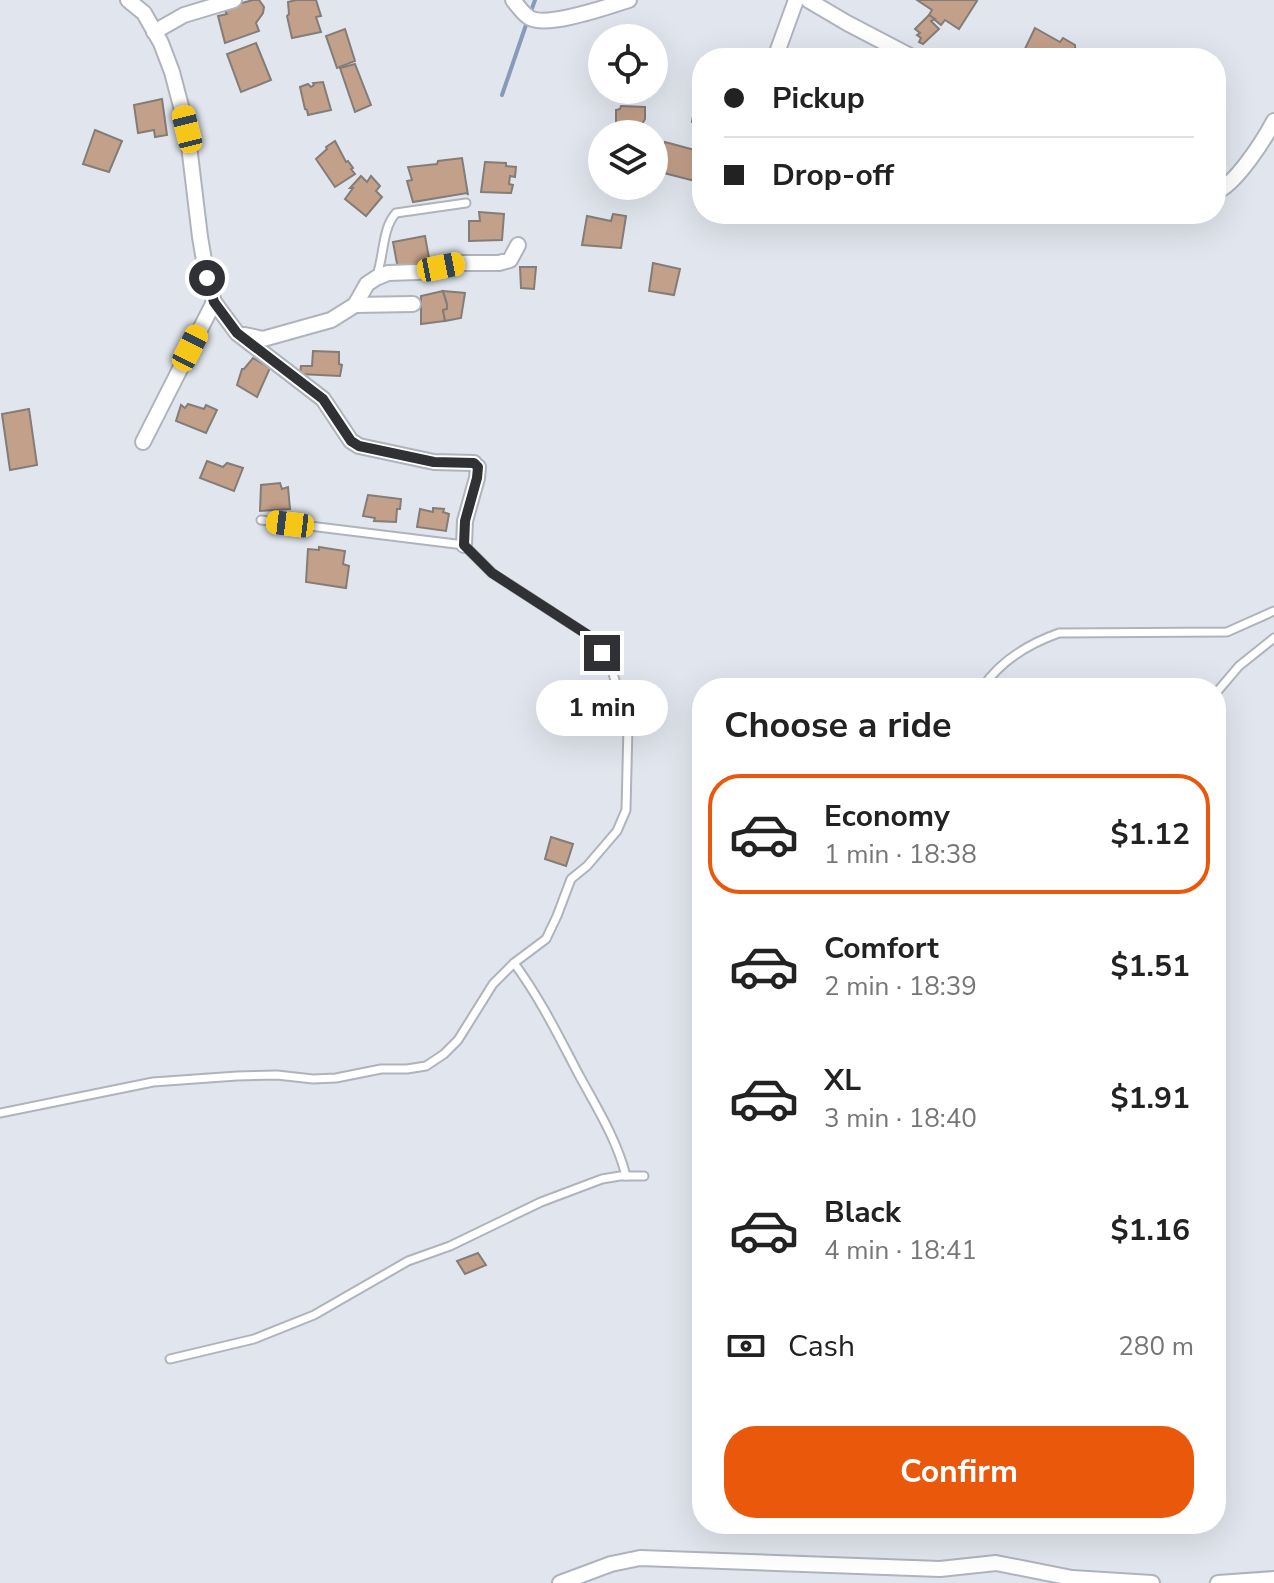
<!DOCTYPE html>
<html lang="en">
<head>
<meta charset="utf-8">
<style>
  :root { --surface:#fff; --page:#f6f6f6; --text:#222; --muted:#767676; --line:#e0e0e0; --accent:#ea580c }
  body { margin:0; font-family:"Nunito Sans",sans-serif; background:var(--page); color:var(--text); height:100vh; display:flex; flex-direction:column; font-size:30px; white-space:nowrap }
  * { box-sizing:border-box; margin:0 }
  p { font-size:26px; color:var(--muted) }
  .icon { flex:none; width:44px; height:44px; fill:none; stroke:currentColor; stroke-width:2; stroke-linecap:round; stroke-linejoin:round }
  .map { position:relative; flex:1; overflow:hidden }
  .panel { position:absolute; left:692px; top:678px; width:534px; height:856px; display:flex; flex-direction:column; background:var(--surface); border-radius:32px; box-shadow:0 8px 32px #0002 }
  .panel>* { flex:none }
  .hud { position:absolute; left:692px; top:48px; width:534px; height:176px; border-radius:32px; box-shadow:0 8px 32px #0002; display:grid; align-content:center; height:176px; padding:0 32px; background:var(--surface) }
  .fabs { position:absolute; left:588px; top:24px; display:grid; gap:16px }
  .fabs a { display:grid; place-items:center; width:80px; height:80px; border-radius:50%; background:var(--surface); box-shadow:0 8px 32px #0002; font-size:40px }
  .end { position:absolute; width:36px; height:36px; margin:-18px; border:10px solid #2f3134; background:#fff; box-shadow:0 0 0 4px #fff }
  .from { border-radius:50% }
  .bubble { position:absolute; height:56px; border-radius:28px; background:var(--surface); box-shadow:0 8px 32px #0002; font-size:26px; font-weight:700; line-height:56px; text-align:center }
  .car { position:absolute; width:24px; height:48px; margin:-24px -12px; border-radius:10px; box-shadow:0 0 6px 2px #0007; background:linear-gradient(#f5c518 24%,#345 0 40%,#f5c518 0 76%,#345 0 86%,#f5c518 0) }
  .hud b { display:flex; align-items:center; gap:28px; height:76px; font-size:30px }
  .hud b+b { border-top:2px solid var(--line) }
  .hud i { width:20px; height:20px; background:var(--text) }
  ul { padding:0; list-style:none }
  li { display:flex; align-items:center; gap:24px; height:120px; margin:0 16px 12px; padding:0 16px; border:4px solid transparent; border-radius:32px }
  li div { flex:1 }
  li b { display:block; font-size:30px }
  li em { font-style:normal; font-weight:700 }
  li.selected { border-color:var(--accent) }
  li>.icon { width:72px; height:72px; stroke-width:1.5 }
  h2 { padding:0 32px; font-size:36px; line-height:96px }
  .pay { display:flex; align-items:center; gap:20px; height:88px; padding:0 32px; font-size:30px }
  .pay p { margin-inline-start:auto }
  .primary-button { display:flex; gap:16px; margin-top:auto; padding:16px 32px }
  .primary-button a { flex:1; height:92px; border-radius:32px; background:var(--accent); color:#fff; font-size:32px; font-weight:700; line-height:92px; text-align:center }
  .map>svg:first-child { display:block }
  .lines { fill:none; stroke-linecap:round; stroke-linejoin:round }
  .stream { stroke:#889aba; stroke-width:4 }
  .building { fill:#c3a08a; stroke:#847c77; stroke-width:2 }
  .lane-casing { stroke:#afb3bb; stroke-width:11 }
  .street-casing { stroke:#afb3bb; stroke-width:18 }
  .lane { stroke:#fff; stroke-width:7 }
  .street { stroke:#fff; stroke-width:14 }
  .route { stroke:#2f3134; stroke-width:10 }
</style>
</head>
<body>
<div class="map">
<svg width="1274" height="1583" viewBox="0 0 1274 1583">
  <rect width="100%" height="100%" fill="#e1e6ee"/>
  <g class="lines">
    <!-- stream -->
    <g class="stream">
      <polyline points="530,14 535,0"/>
      <polyline points="502,95 527,22"/>
    </g>
  </g>
  <!-- building -->
  <g class="building">
    <polygon points="253,0 259,0 264,7 263,13 256,23 259,31 225,43 218,16 227,14 223,8"/>
    <polygon points="296,0 316,0 321,16 316,17 321,32 292,38 287,16 289,14 288,2"/>
    <polygon points="917,0 975,0 977,1 959,29 945,20 941,25 929,15 932,10"/>
    <polygon points="929,15 935,19 931,21 939,29 923,44 919,42 921,38 917,35 920,33 915,29"/>
    <polygon points="1035,28 1060,42 1063,38 1075,45 1075,48 1083,53 1080,58 1028,58 1022,55"/>
    <polygon points="345,29 355,61 337,68 326,36"/>
    <polygon points="256,43 271,80 241,92 227,54"/>
    <polygon points="355,64 371,105 355,112 340,68"/>
    <polygon points="323,82 331,110 308,115 307,110 305,109 300,87 308,84 311,87 314,85 313,83"/>
    <polygon points="697,93 702,94 702,127 702,124 692,122"/>
    <polygon points="162,99 167,135 155,137 154,130 138,133 134,105"/>
    <polygon points="621,106 645,107 645,119 641,126 616,127 616,110 620,109"/>
    <polygon points="95,130 122,141 109,172 83,164"/>
    <polygon points="335,141 346,162 348,161 353,168 351,169 355,174 335,187 316,159 327,149 326,147"/>
    <polygon points="665,142 702,152 700,165 702,165 702,171 699,182 656,171"/>
    <polygon points="462,158 468,195 467,193 413,202 407,181 412,180 408,167 437,164 438,161"/>
    <polygon points="485,162 506,163 506,166 516,167 515,177 510,176 509,184 513,185 511,193 481,192"/>
    <polygon points="361,176 367,182 371,176 380,186 376,191 382,197 366,216 345,199 353,188 350,188"/>
    <polygon points="479,212 504,214 502,240 469,241 469,221 480,221"/>
    <polygon points="613,214 626,216 621,248 582,245 587,216 611,221"/>
    <polygon points="425,236 430,264 398,269 393,242"/>
    <polygon points="653,263 680,269 674,295 649,291"/>
    <polygon points="520,267 536,267 534,289 521,288"/>
    <polygon points="443,291 447,304 447,309 443,310 445,321 421,324 421,296"/>
    <polygon points="443,291 465,293 461,318 445,321 443,310 447,309 447,304"/>
    <polygon points="313,351 339,352 339,364 342,365 340,376 300,374 301,366 312,366"/>
    <polygon points="253,358 270,368 257,397 237,385 242,369 244,369"/>
    <polygon points="188,404 204,409 206,405 217,410 206,433 176,421 181,405 185,408"/>
    <polygon points="29,409 37,465 10,470 2,414"/>
    <polygon points="207,461 223,467 227,463 243,468 234,491 200,478"/>
    <polygon points="280,483 282,489 288,487 290,509 260,511 261,485"/>
    <polygon points="368,495 401,499 400,509 397,509 396,522 374,521 375,518 363,516"/>
    <polygon points="433,508 444,509 443,512 449,514 446,531 417,527 420,509 433,512"/>
    <polygon points="319,547 345,551 343,564 349,566 346,588 306,582 308,549 319,550"/>
    <polygon points="551,837 573,844 566,866 545,859"/>
    <polygon points="478,1253 486,1265 465,1274 457,1261"/>
  </g>
  <g class="lines">
    <defs>
      <g id="lane">
        <path d="M377,275C384,256 382,228 396,213L466,203"/>
        <path d="M982,688C1001,660 1028,644 1059,633L1227,632L1274,611"/>
        <polyline points="1216,693 1239,666 1274,638"/>
        <path d="M514,963C540,998 559,1037 579,1075C597,1108 617,1140 626,1176"/>
        <polyline points="0,1113 153,1082 237,1076 277,1075 313,1079 336,1078 381,1069 407,1069 426,1066 444,1054 458,1040 493,984 514,963 546,939 557,916 571,879 587,866 617,831 626,810 628,726 612,670 591,637 492,573 464,545 261,520"/>
        <polyline points="170,1359 254,1339 314,1315 408,1261 450,1246 541,1202 602,1179 620,1176 644,1176"/>
      </g>
      <g id="street">
        <polyline points="128,0 144,13 161,43 172,72 187,129 200,237 207,278 214,302 237,333 323,399 351,441 359,446 434,462 474,463"/>
        <path d="M513,0C518,6 523,14 530,18C548,28 609,6 629,0"/>
        <polyline points="808,0 847,23 914,58"/>
        <polyline points="154,32 184,15 234,0"/>
        <polyline points="775,58 796,0"/>
        <path d="M1216,192C1236,184 1264,140 1274,121"/>
        <polyline points="355,305 413,304"/>
        <polyline points="245,335 263,339 331,320 355,305 367,284 376,278 388,273 418,272 463,263 499,263 510,260 518,245"/>
        <polyline points="143,442 214,302"/>
        <polyline points="464,545 465,521 477,478 478,467"/>
        <polyline points="560,1583 611,1564 640,1558 940,1569 996,1563 1072,1578 1152,1583"/>
        <polyline points="1218,1583 1274,1579"/>
      </g>
    </defs>
    <!-- lane casing -->
    <use href="#lane" class="lane-casing"/>
    <!-- street casing -->
    <use href="#street" class="street-casing"/>
    <!-- lane -->
    <use href="#lane" class="lane"/>
    <!-- street -->
    <use href="#street" class="street"/>
  </g>
  <g class="lines">
    <!-- route -->
    <polyline class="route" points="207,278 214,302 237,333 323,399 351,441 359,446 434,462 474,463 478,467 477,478 465,521 464,545 492,573 591,637 602,653"/>
  </g>
</svg>
<div class="fabs">
<a><svg class="icon" aria-label="locate" viewBox="0 0 24 24"><circle cx="12" cy="12" r="6"/><path d="M12 2v4M12 18v4M2 12h4M18 12h4"/></svg></a>
<a><svg class="icon" aria-label="layers" viewBox="0 0 24 24"><path d="M12 4l9 5-9 5-9-5zM3 14l9 5 9-5"/></svg></a>
</div>
<i class="end from" style="left:207px;top:278px"></i>
<i class="end" style="left:602px;top:653px"></i>
<div class="bubble" style="left:536px;top:680px;width:132px">1 min</div>
<i class="car" style="left:187px;top:129px;rotate:346deg"></i>
<i class="car" style="left:441px;top:267px;rotate:79deg"></i>
<i class="car" style="left:190px;top:348px;rotate:27deg"></i>
<i class="car" style="left:290px;top:524px;rotate:277deg"></i>
<div class="hud">
<b><i class="from"></i>Pickup</b>
<b><i></i>Drop-off</b>
</div>
<section class="panel">
<h2>Choose a ride</h2>
<ul>
<li class="selected"><svg class="icon" aria-label="car" viewBox="0 0 24 24"><path d="M5 17H2v-5l4-1 3-4h7l3 4 3 1v5h-3M9 17h6M6 11h13"/><circle cx="7" cy="17" r="2"/><circle cx="17" cy="17" r="2"/></svg><div><b>Economy</b><p>1 min · 18:38</p></div><em>$1.12</em></li>
<li><svg class="icon" aria-label="car" viewBox="0 0 24 24"><path d="M5 17H2v-5l4-1 3-4h7l3 4 3 1v5h-3M9 17h6M6 11h13"/><circle cx="7" cy="17" r="2"/><circle cx="17" cy="17" r="2"/></svg><div><b>Comfort</b><p>2 min · 18:39</p></div><em>$1.51</em></li>
<li><svg class="icon" aria-label="car" viewBox="0 0 24 24"><path d="M5 17H2v-5l4-1 3-4h7l3 4 3 1v5h-3M9 17h6M6 11h13"/><circle cx="7" cy="17" r="2"/><circle cx="17" cy="17" r="2"/></svg><div><b>XL</b><p>3 min · 18:40</p></div><em>$1.91</em></li>
<li><svg class="icon" aria-label="car" viewBox="0 0 24 24"><path d="M5 17H2v-5l4-1 3-4h7l3 4 3 1v5h-3M9 17h6M6 11h13"/><circle cx="7" cy="17" r="2"/><circle cx="17" cy="17" r="2"/></svg><div><b>Black</b><p>4 min · 18:41</p></div><em>$1.16</em></li>
</ul>
<div class="pay"><svg class="icon" aria-label="cash" viewBox="0 0 24 24"><path d="M3 7h18v10H3z"/><circle cx="12" cy="12" r="2"/></svg>Cash<p>280 m</p></div>
<div class="primary-button"><a>Confirm</a></div>
</section>
</div>
</body>
</html>
